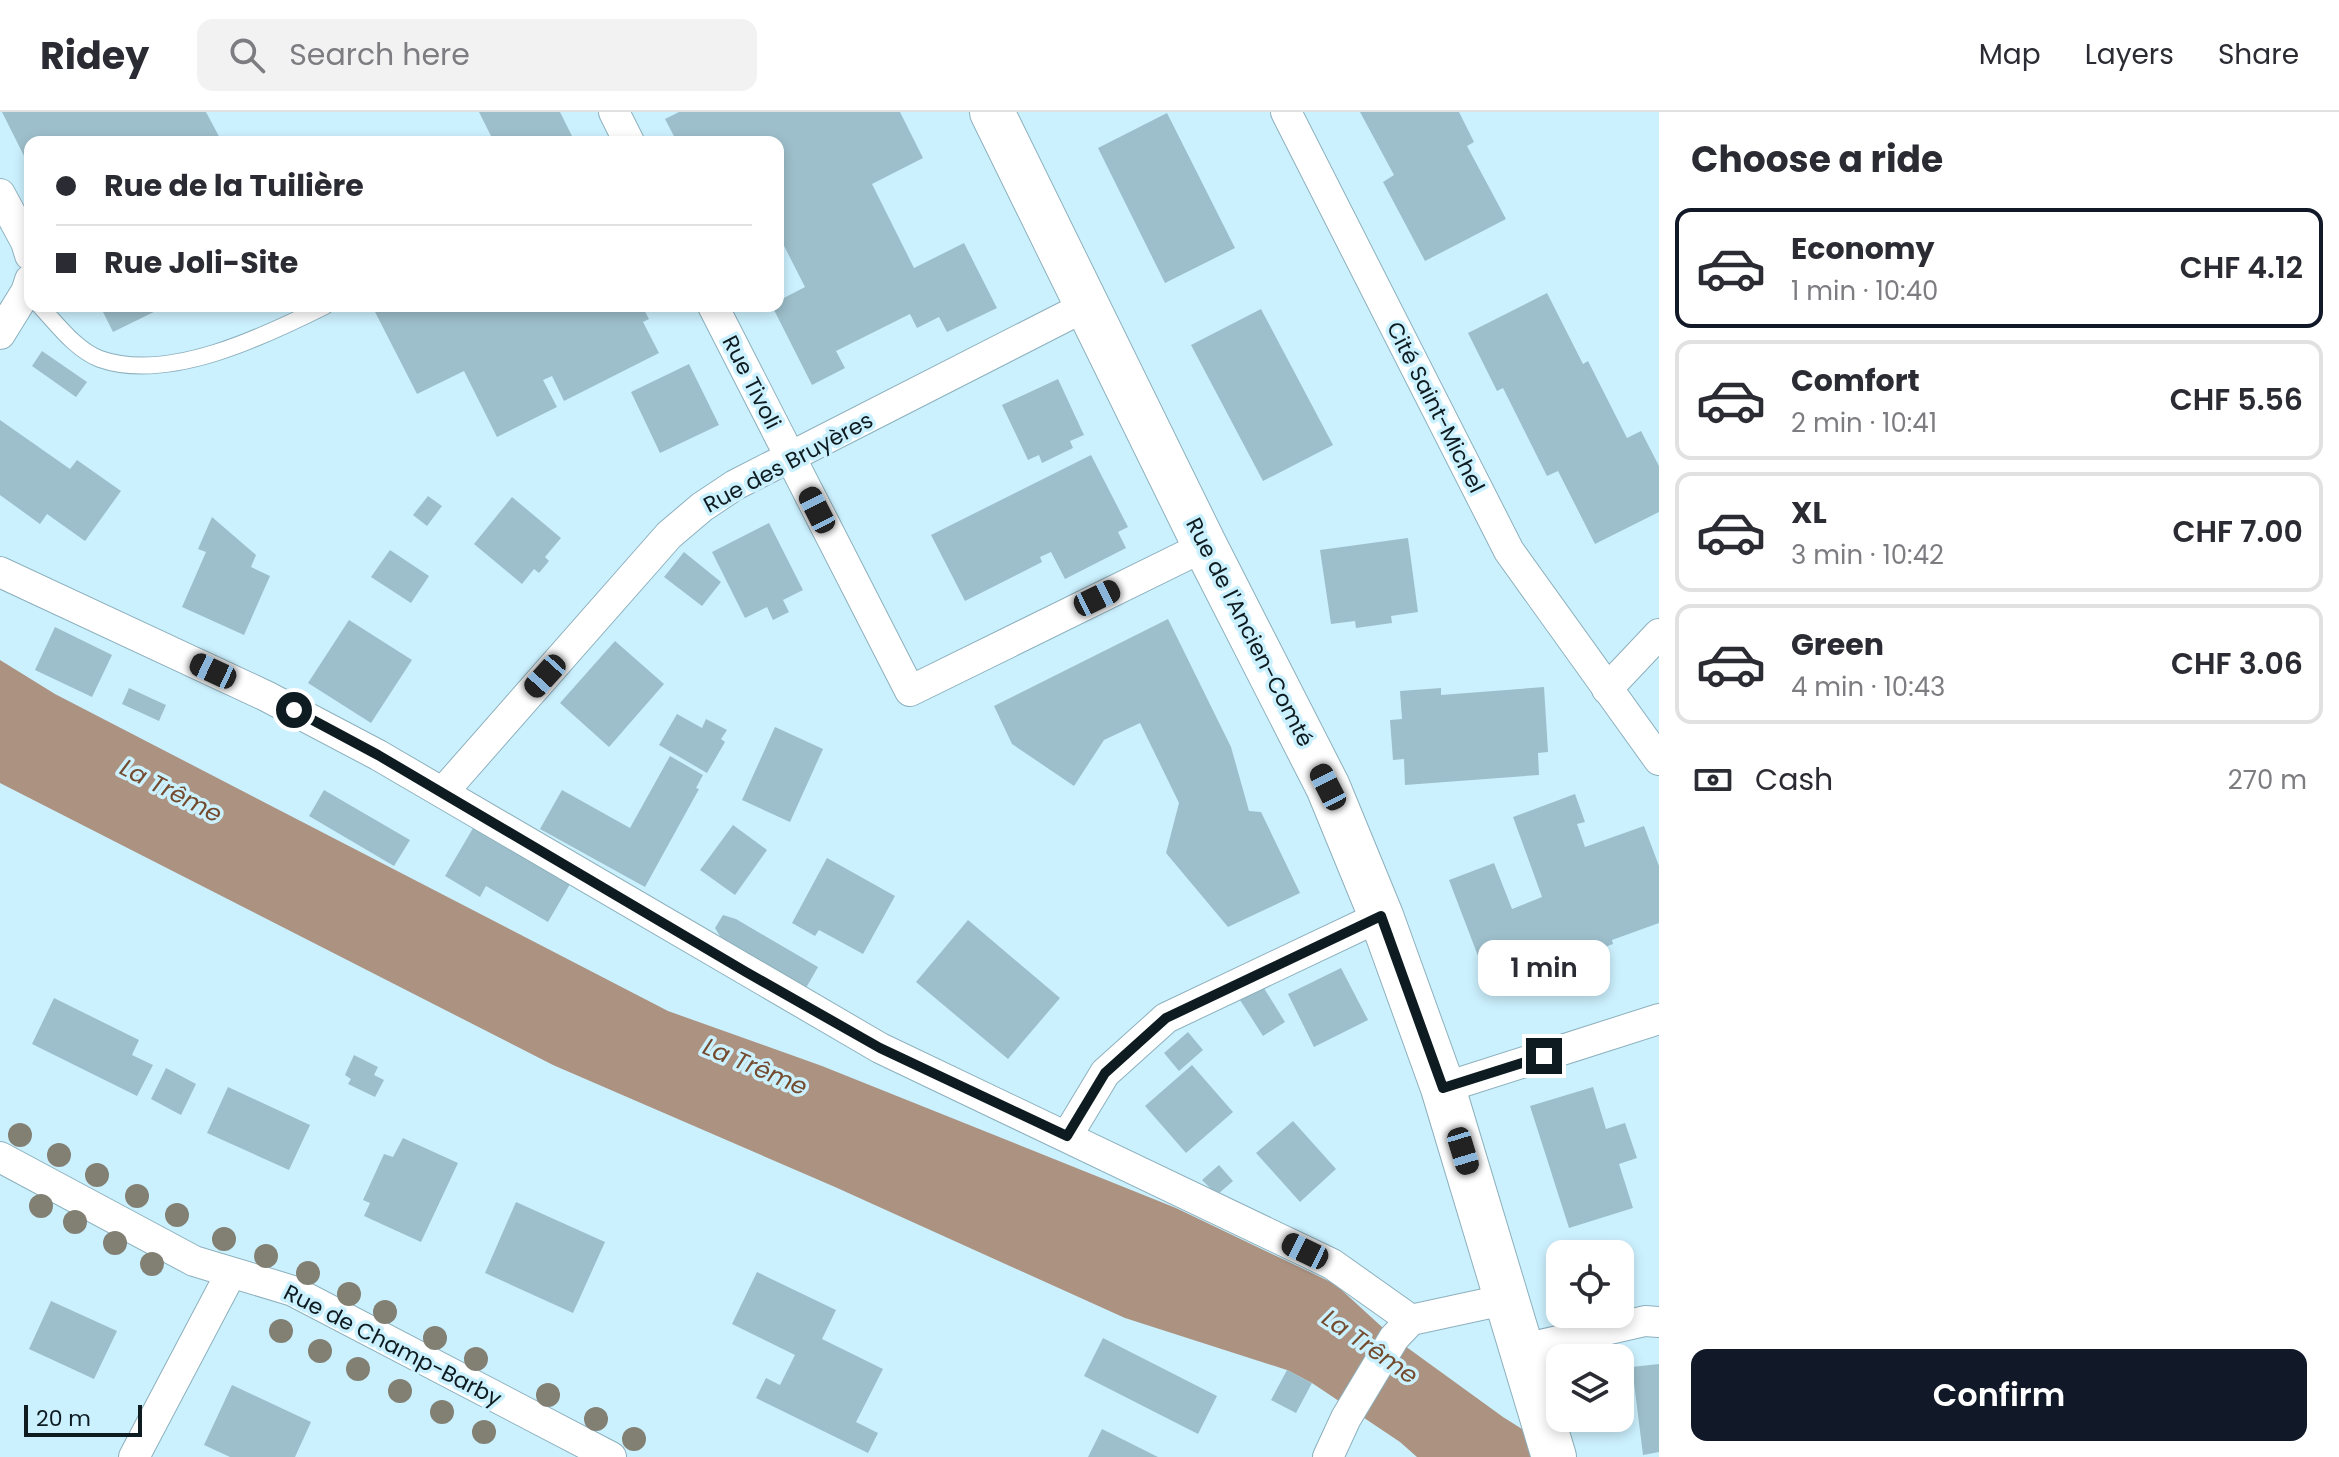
<!DOCTYPE html>
<html lang="en">
<head>
<meta charset="utf-8">
<style>
  :root { --surface:#fff; --page:#f2f2f3; --text:#2b2b33; --muted:#7c7c81; --line:#e1e1e2; --accent:#111827 }
  body { margin:0; font-family:Poppins,sans-serif; background:var(--page); color:var(--text); height:100vh; display:flex; flex-direction:column; font-size:30px; white-space:nowrap }
  * { box-sizing:border-box; margin:0 }
  p { font-size:26px; color:var(--muted) }
  .icon { flex:none; width:44px; height:44px; fill:none; stroke:currentColor; stroke-width:2; stroke-linecap:round; stroke-linejoin:round }
  .map { position:relative; flex:1; overflow:hidden }
  .side { display:flex; flex-direction:column; background:var(--surface); width:680px }
  .side>* { flex:none }
  .guide { position:absolute; left:24px; top:24px; width:760px; height:176px; border-radius:16px; box-shadow:0 4px 12px #0003; display:grid; align-content:center; height:176px; padding:0 32px; background:var(--surface) }
  .buttons { position:absolute; left:1546px; top:1128px; display:grid; gap:16px }
  .buttons a { display:grid; place-items:center; width:88px; height:88px; border-radius:16px; background:var(--surface); box-shadow:0 4px 12px #0003; font-size:40px }
  .scale { position:absolute; left:24px; bottom:20px; width:118px; box-sizing:border-box; padding-left:8px; border:4px solid #0e1c21; border-top:0; font-size:22px; line-height:28px; white-space:nowrap; color:#0e1c21; -webkit-text-stroke:6px #ccf1fe; paint-order:stroke }
  .end { position:absolute; width:36px; height:36px; margin:-18px; border:10px solid #0e1c21; background:#fff; box-shadow:0 0 0 4px #fff }
  .from { border-radius:50% }
  .bubble { position:absolute; height:56px; border-radius:16px; background:var(--surface); box-shadow:0 4px 12px #0003; font-size:26px; font-weight:600; line-height:56px; text-align:center }
  .car { position:absolute; width:24px; height:48px; margin:-24px -12px; border-radius:10px; box-shadow:0 0 6px 2px #0007; background:linear-gradient(#222 24%,#8ab4d8 0 40%,#222 0 76%,#8ab4d8 0 86%,#222 0) }
  .guide b { display:flex; align-items:center; gap:28px; height:76px; font-size:30px }
  .guide b+b { border-top:2px solid var(--line) }
  .guide i { width:20px; height:20px; background:var(--text) }
  ul { padding:0; list-style:none }
  li { display:flex; align-items:center; gap:24px; height:120px; margin:0 16px 12px; padding:0 16px; border:4px solid var(--line); border-radius:16px }
  li div { flex:1 }
  li b { display:block; font-size:30px }
  li em { font-style:normal; font-weight:600 }
  li.current { border-color:var(--accent) }
  li>.icon { width:72px; height:72px; stroke-width:1.5 }
  h2 { padding:0 32px; font-size:36px; line-height:96px }
  .pay { display:flex; align-items:center; gap:20px; height:88px; padding:0 32px; font-size:30px }
  .pay p { margin-inline-start:auto }
  .primary-button { display:flex; gap:16px; margin-top:auto; padding:16px 32px }
  .primary-button a { flex:1; height:92px; border-radius:16px; background:var(--accent); color:#fff; font-size:32px; font-weight:600; line-height:92px; text-align:center }
  header { display:flex; align-items:center; gap:48px; box-sizing:border-box; height:112px; padding:0 40px; background:var(--surface); border-bottom:2px solid var(--line) }
  header strong { font-size:38px }
  nav { display:flex; gap:44px; margin-inline-start:auto; font-size:28px }
  .search { width:560px; height:72px; background:var(--page); display:flex; align-items:center; gap:20px; box-sizing:border-box; padding:0 28px; border-radius:16px; color:var(--muted); font-size:30px }
  main { display:flex; flex:1; min-height:0 }
  .map>svg:first-child { display:block }
  .water { fill:#ac9281 }
  .building { fill:#9dbfcb }
  .lines { fill:none; stroke-linecap:round; stroke-linejoin:round }
  .service-casing { stroke:#8db0bd; stroke-width:18 }
  .minor-casing { stroke:#8db0bd; stroke-width:32 }
  .secondary-casing { stroke:#8db0bd; stroke-width:46 }
  .service { stroke:#fff; stroke-width:16 }
  .minor { stroke:#fff; stroke-width:30 }
  .secondary { stroke:#fff; stroke-width:44 }
  .tree { fill:#827f73 }
  .route { stroke:#0e1c21; stroke-width:10 }
  .labels { text-anchor:middle; stroke-width:7; stroke-linejoin:round; paint-order:stroke }
  .street-label { font-size:22px; fill:#0e1c21; stroke:#ccf1fe }
  .water-label { font-size:24px; font-style:italic; fill:#744b2e; stroke:#ccf1fe }
</style>
</head>
<body>
<header>
<strong>Ridey</strong>
<div class="search"><svg class="icon" aria-label="search" viewBox="0 0 24 24"><circle cx="10" cy="10" r="6"/><path d="M15 15l6 6"/></svg>Search here</div>
<nav><a>Map</a><a>Layers</a><a>Share</a></nav>
</header>
<main>
<div class="map">
<svg width="1659" height="1345" viewBox="0 0 1659 1345">
  <rect width="100%" height="100%" fill="#ccf1fe"/>
  <!-- water -->
  <polygon class="water" points="0,548 55,582 668,899 822,954 1176,1096 1335,1172 1394,1226 1503,1305 1567,1345 1417,1345 1400,1330 1312,1271 1287,1258 1125,1206 835,1075 553,953 0,671"/>
  <!-- building -->
  <g class="building">
    <polygon points="2,0 206,0 222,30 30,30 30,56"/>
    <polygon points="479,0 560,0 575,30 494,30"/>
    <polygon points="679,0 900,0 923,46 872,72 914,156 964,131 997,196 947,220 939,205 917,216 910,202 836,239 845,256 812,273 772,194 778,194 778,189 805,175 778,122 784,116 778,105 778,30 677,30 665,7"/>
    <polygon points="1360,0 1459,0 1474,30 1467,34 1506,107 1425,149 1383,70 1394,63"/>
    <polygon points="1167,1 1235,136 1165,171 1098,36"/>
    <polygon points="1547,181 1583,252 1588,249 1627,326 1641,319 1659,354 1659,400 1595,432 1558,359 1547,364 1503,276 1497,279 1468,221"/>
    <polygon points="100,194 166,194 113,220"/>
    <polygon points="372,194 642,194 649,207 643,210 659,241 564,289 552,264 543,268 557,295 497,325 464,259 417,282"/>
    <polygon points="1261,197 1333,333 1263,369 1191,233"/>
    <polygon points="42,239 87,270 76,285 32,254"/>
    <polygon points="689,252 719,313 660,341 631,280"/>
    <polygon points="1058,267 1084,323 1070,329 1073,336 1042,351 1039,343 1028,348 1002,293"/>
    <polygon points="0,308 70,357 77,348 121,379 85,429 47,402 40,412 0,383"/>
    <polygon points="1091,343 1128,415 1118,420 1126,436 1065,467 1051,440 1040,445 1042,450 965,489 931,423"/>
    <polygon points="428,384 442,394 427,414 413,403"/>
    <polygon points="512,385 561,426 545,445 549,449 539,461 534,457 522,472 474,432"/>
    <polygon points="212,405 256,443 251,455 270,464 244,523 182,495 206,440 198,437"/>
    <polygon points="769,411 803,478 783,488 789,500 773,508 767,495 745,506 712,440"/>
    <polygon points="1408,426 1418,500 1391,504 1392,511 1356,516 1355,509 1331,512 1320,438"/>
    <polygon points="390,438 429,464 411,491 371,465"/>
    <polygon points="684,440 721,470 702,494 664,465"/>
    <polygon points="1168,507 1231,635 1249,699 1261,700 1300,781 1228,815 1166,741 1179,691 1140,611 1104,628 1074,674 1012,632 994,594"/>
    <polygon points="349,508 412,548 371,611 308,571"/>
    <polygon points="55,515 112,543 92,585 35,558"/>
    <polygon points="615,529 664,572 609,635 560,591"/>
    <polygon points="1544,575 1548,640 1538,641 1539,663 1405,673 1404,647 1393,648 1390,608 1402,607 1400,579 1441,576 1441,583"/>
    <polygon points="129,576 166,593 159,609 122,592"/>
    <polygon points="677,602 702,616 706,607 727,618 721,627 725,630 707,661 659,633"/>
    <polygon points="775,615 823,637 790,710 742,688"/>
    <polygon points="670,644 703,663 696,676 699,677 645,775 540,717 562,678 630,716"/>
    <polygon points="324,678 410,728 394,754 309,704"/>
    <polygon points="1575,682 1585,710 1577,712 1585,735 1644,714 1659,754 1659,811 1612,828 1613,832 1558,852 1554,840 1486,865 1449,768 1494,751 1512,797 1542,785 1513,705"/>
    <polygon points="476,711 573,767 548,810 486,774 480,785 445,764"/>
    <polygon points="733,713 767,738 735,783 700,758"/>
    <polygon points="827,746 895,784 863,842 819,818 815,824 792,811"/>
    <polygon points="723,803 736,807 818,855 806,876 723,829 715,816"/>
    <polygon points="968,808 1060,886 1008,947 916,870"/>
    <polygon points="1341,856 1368,908 1314,935 1288,882"/>
    <polygon points="1262,873 1285,910 1263,924 1240,888"/>
    <polygon points="54,886 139,928 132,943 153,953 137,984 32,932"/>
    <polygon points="1188,920 1203,938 1179,959 1164,941"/>
    <polygon points="354,943 378,955 374,963 384,968 375,985 348,972 351,967 345,963"/>
    <polygon points="1192,953 1233,1000 1186,1041 1145,994"/>
    <polygon points="166,956 196,972 181,1003 151,987"/>
    <polygon points="228,975 310,1013 289,1058 207,1021"/>
    <polygon points="1593,975 1606,1017 1625,1011 1637,1046 1619,1052 1633,1096 1569,1116 1530,994"/>
    <polygon points="1293,1009 1336,1057 1300,1090 1256,1041"/>
    <polygon points="403,1026 458,1051 421,1130 364,1104 370,1091 363,1088 384,1042 393,1045"/>
    <polygon points="1219,1053 1233,1069 1217,1083 1202,1068"/>
    <polygon points="516,1090 605,1130 573,1201 485,1161"/>
    <polygon points="757,1160 836,1198 822,1227 883,1257 856,1310 878,1321 868,1341 756,1286 766,1266 780,1273 795,1243 732,1212"/>
    <polygon points="51,1189 117,1219 94,1267 29,1237"/>
    <polygon points="1103,1226 1217,1284 1198,1322 1084,1264"/>
    <polygon points="1659,1252 1659,1340 1643,1343 1632,1255"/>
    <polygon points="1287,1258 1312,1271 1296,1301 1271,1288"/>
    <polygon points="232,1273 311,1310 295,1345 230,1345 204,1333"/>
    <polygon points="1102,1317 1158,1345 1088,1345"/>
  </g>
  <g class="lines">
    <defs>
      <path id="service" d="M40,194C57,212 76,238 100,247C168,271 265,224 325,194"/>
      <g id="minor">
        <polyline points="614,0 629,30"/>
        <polyline points="1286,0 1509,439 1659,648"/>
        <polyline points="0,82 26,130 30,143"/>
        <polyline points="713,194 910,579 1205,434"/>
        <polyline points="0,222 26,180 30,168"/>
        <polyline points="0,460 266,584 378,643 880,936 1332,1152 1411,1208"/>
        <polyline points="1607,577 1659,522"/>
        <polyline points="443,680 669,423 702,395 735,373 1088,193"/>
        <polyline points="1443,976 1659,907"/>
        <polyline points="1067,1024 1105,961 1166,906 1381,804"/>
        <polyline points="0,1045 194,1149 293,1179 611,1345"/>
        <polyline points="1523,1237 1645,1209 1659,1210"/>
        <polyline points="134,1345 231,1161"/>
        <polyline points="1328,1345 1346,1306 1394,1226 1411,1208 1508,1187"/>
      </g>
      <polyline id="secondary" points="992,0 1205,434 1328,675 1381,804 1443,976 1554,1345"/>
    </defs>
    <!-- service casing -->
    <use href="#service" class="service-casing"/>
    <!-- minor casing -->
    <use href="#minor" class="minor-casing"/>
    <!-- secondary casing -->
    <use href="#secondary" class="secondary-casing"/>
    <!-- service -->
    <use href="#service" class="service"/>
    <!-- minor -->
    <use href="#minor" class="minor"/>
    <!-- secondary -->
    <use href="#secondary" class="secondary"/>
  </g>
  <!-- trees -->
  <g class="tree">
    <circle cx="20" cy="1023" r="12"/>
    <circle cx="59" cy="1043" r="12"/>
    <circle cx="97" cy="1063" r="12"/>
    <circle cx="137" cy="1084" r="12"/>
    <circle cx="41" cy="1094" r="12"/>
    <circle cx="177" cy="1103" r="12"/>
    <circle cx="75" cy="1110" r="12"/>
    <circle cx="224" cy="1127" r="12"/>
    <circle cx="115" cy="1131" r="12"/>
    <circle cx="266" cy="1144" r="12"/>
    <circle cx="152" cy="1152" r="12"/>
    <circle cx="308" cy="1161" r="12"/>
    <circle cx="349" cy="1182" r="12"/>
    <circle cx="385" cy="1200" r="12"/>
    <circle cx="281" cy="1219" r="12"/>
    <circle cx="435" cy="1226" r="12"/>
    <circle cx="320" cy="1239" r="12"/>
    <circle cx="476" cy="1247" r="12"/>
    <circle cx="358" cy="1257" r="12"/>
    <circle cx="400" cy="1279" r="12"/>
    <circle cx="548" cy="1283" r="12"/>
    <circle cx="442" cy="1300" r="12"/>
    <circle cx="596" cy="1307" r="12"/>
    <circle cx="484" cy="1320" r="12"/>
    <circle cx="634" cy="1327" r="12"/>
  </g>
  <g class="lines">
    <!-- route -->
    <polyline class="route" points="294,598 378,643 746,860 880,936 1067,1024 1105,961 1166,906 1381,804 1443,976 1544,944"/>
  </g>
  <g class="labels">
    <!-- street labels -->
    <g class="street-label">
      <text transform="translate(752 270) rotate(63)" y="8">Rue Tivoli</text>
      <text transform="translate(1436 295) rotate(63)" y="8">Cité Saint-Michel</text>
      <text transform="translate(788 350) rotate(-28)" y="8">Rue des Bruyères</text>
      <text transform="translate(1250 520) rotate(63)" y="8">Rue de l'Ancien-Comté</text>
      <text transform="translate(393 1233) rotate(27)" y="8">Rue de Champ-Barby</text>
    </g>
    <!-- water labels -->
    <g class="water-label">
      <text transform="translate(171 679) rotate(27)" y="8">La Trême</text>
      <text transform="translate(755 955) rotate(23)" y="8">La Trême</text>
      <text transform="translate(1370 1235) rotate(35)" y="8">La Trême</text>
    </g>
  </g>
</svg>
<div class="buttons">
<a><svg class="icon" aria-label="locate" viewBox="0 0 24 24"><circle cx="12" cy="12" r="6"/><path d="M12 2v4M12 18v4M2 12h4M18 12h4"/></svg></a>
<a><svg class="icon" aria-label="layers" viewBox="0 0 24 24"><path d="M12 4l9 5-9 5-9-5zM3 14l9 5 9-5"/></svg></a>
</div>
<div class="scale">20 m</div>
<i class="end from" style="left:294px;top:598px"></i>
<i class="end" style="left:1544px;top:944px"></i>
<div class="bubble" style="left:1478px;top:828px;width:132px">1 min</div>
<i class="car" style="left:817px;top:398px;rotate:333deg"></i>
<i class="car" style="left:1097px;top:486px;rotate:64deg"></i>
<i class="car" style="left:213px;top:559px;rotate:295deg"></i>
<i class="car" style="left:545px;top:564px;rotate:222deg"></i>
<i class="car" style="left:1328px;top:675px;rotate:333deg"></i>
<i class="car" style="left:1463px;top:1039px;rotate:163deg"></i>
<i class="car" style="left:1305px;top:1139px;rotate:296deg"></i>
<div class="guide">
<b><i class="from"></i>Rue de la Tuilière</b>
<b><i></i>Rue Joli-Site</b>
</div>
</div>
<section class="side">
<h2>Choose a ride</h2>
<ul>
<li class="current"><svg class="icon" aria-label="car" viewBox="0 0 24 24"><path d="M5 17H2v-5l4-1 3-4h7l3 4 3 1v5h-3M9 17h6M6 11h13"/><circle cx="7" cy="17" r="2"/><circle cx="17" cy="17" r="2"/></svg><div><b>Economy</b><p>1 min · 10:40</p></div><em>CHF 4.12</em></li>
<li><svg class="icon" aria-label="car" viewBox="0 0 24 24"><path d="M5 17H2v-5l4-1 3-4h7l3 4 3 1v5h-3M9 17h6M6 11h13"/><circle cx="7" cy="17" r="2"/><circle cx="17" cy="17" r="2"/></svg><div><b>Comfort</b><p>2 min · 10:41</p></div><em>CHF 5.56</em></li>
<li><svg class="icon" aria-label="car" viewBox="0 0 24 24"><path d="M5 17H2v-5l4-1 3-4h7l3 4 3 1v5h-3M9 17h6M6 11h13"/><circle cx="7" cy="17" r="2"/><circle cx="17" cy="17" r="2"/></svg><div><b>XL</b><p>3 min · 10:42</p></div><em>CHF 7.00</em></li>
<li><svg class="icon" aria-label="car" viewBox="0 0 24 24"><path d="M5 17H2v-5l4-1 3-4h7l3 4 3 1v5h-3M9 17h6M6 11h13"/><circle cx="7" cy="17" r="2"/><circle cx="17" cy="17" r="2"/></svg><div><b>Green</b><p>4 min · 10:43</p></div><em>CHF 3.06</em></li>
</ul>
<div class="pay"><svg class="icon" aria-label="cash" viewBox="0 0 24 24"><path d="M3 7h18v10H3z"/><circle cx="12" cy="12" r="2"/></svg>Cash<p>270 m</p></div>
<div class="primary-button"><a>Confirm</a></div>
</section>
</main>
</body>
</html>
